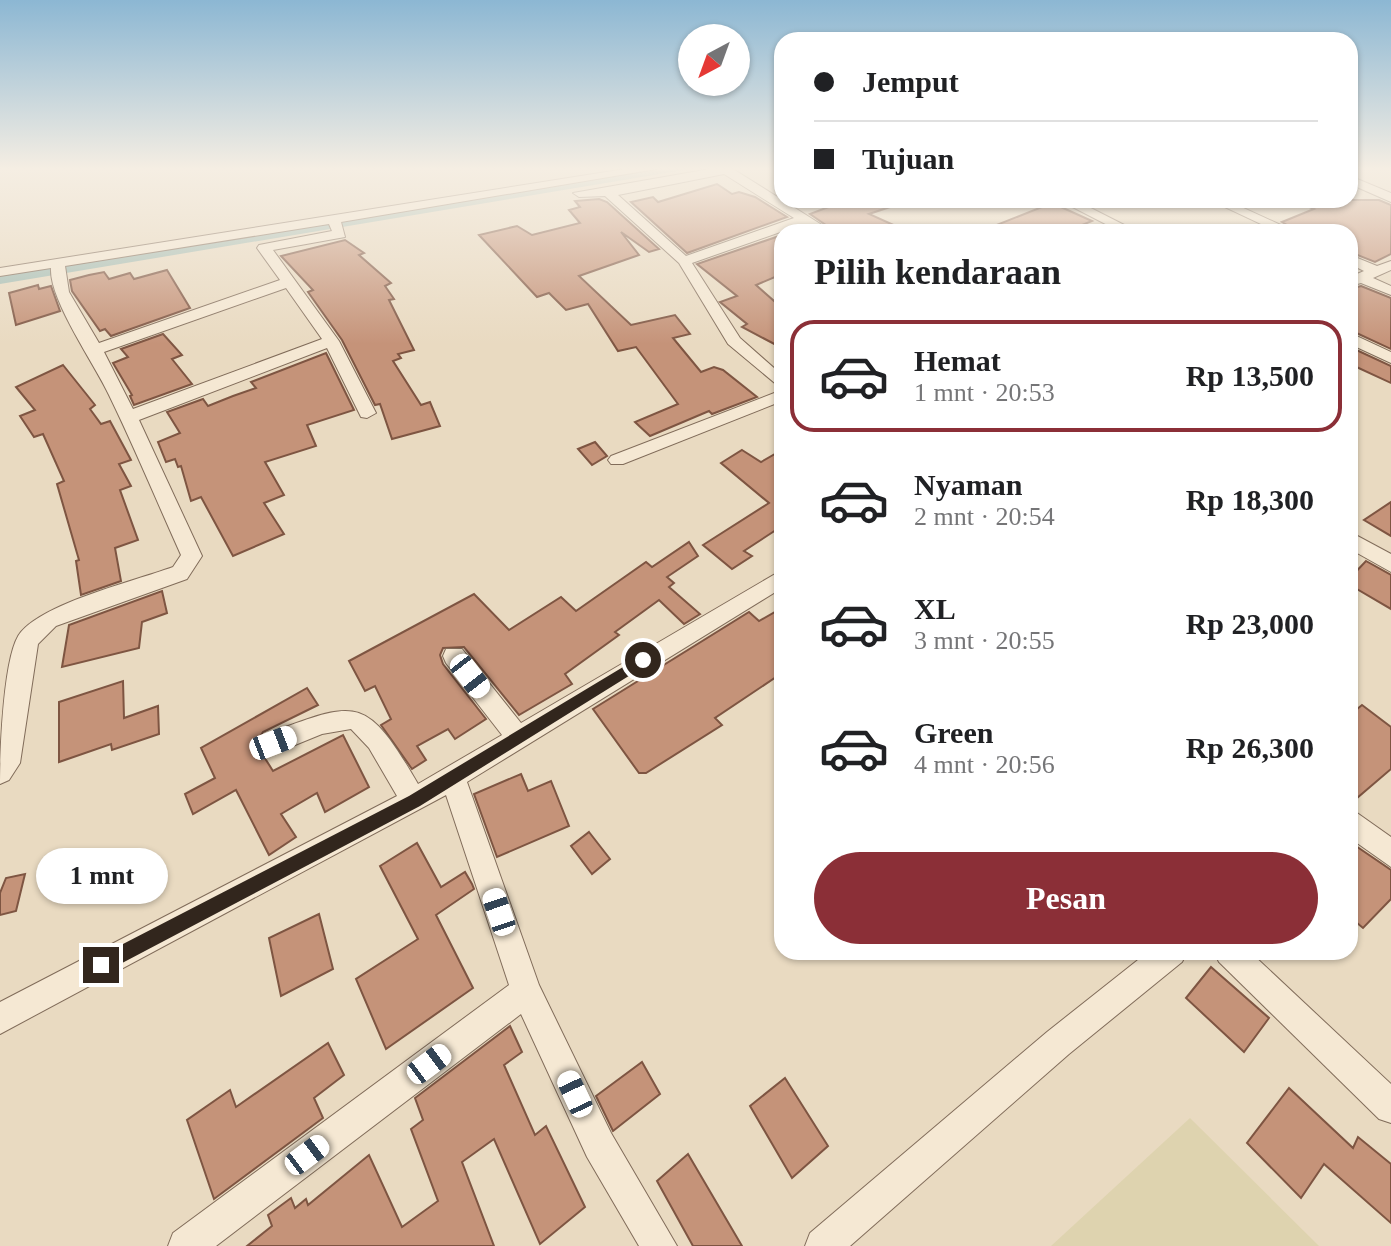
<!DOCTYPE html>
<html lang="id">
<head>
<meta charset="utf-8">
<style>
  :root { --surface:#fff; --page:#f6f6f6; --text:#202124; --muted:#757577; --line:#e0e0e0; --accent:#8b2f37 }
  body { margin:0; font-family:"Times New Roman",serif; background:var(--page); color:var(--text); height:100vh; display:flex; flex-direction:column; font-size:30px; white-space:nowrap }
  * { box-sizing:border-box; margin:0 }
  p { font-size:26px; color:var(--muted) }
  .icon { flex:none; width:44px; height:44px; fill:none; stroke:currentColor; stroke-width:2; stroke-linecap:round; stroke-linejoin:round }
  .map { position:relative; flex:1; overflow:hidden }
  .panel { position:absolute; left:774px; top:224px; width:584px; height:736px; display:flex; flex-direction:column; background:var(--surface); border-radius:24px; box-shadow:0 2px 6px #0004 }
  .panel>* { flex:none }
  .guide { position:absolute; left:774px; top:32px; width:584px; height:176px; border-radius:24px; box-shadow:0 2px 6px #0004; display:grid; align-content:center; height:176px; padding:0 40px; background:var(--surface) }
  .needle { width:52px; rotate:221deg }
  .tools { position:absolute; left:678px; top:24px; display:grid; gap:16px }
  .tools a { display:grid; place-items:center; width:72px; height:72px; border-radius:50%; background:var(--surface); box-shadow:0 2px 6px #0004; font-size:40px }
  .end { position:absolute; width:36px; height:36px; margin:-18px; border:10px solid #32261d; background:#fff; box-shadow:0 0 0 4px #fff }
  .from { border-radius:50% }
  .bubble { position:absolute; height:56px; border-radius:28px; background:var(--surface); box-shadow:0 2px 6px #0004; font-size:26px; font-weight:800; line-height:56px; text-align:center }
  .car { position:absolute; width:24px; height:48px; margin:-24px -12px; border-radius:10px; box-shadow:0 0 6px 2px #0007; background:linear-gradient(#fff 24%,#345 0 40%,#fff 0 76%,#345 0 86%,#fff 0) }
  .guide b { display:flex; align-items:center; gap:28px; height:76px; font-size:30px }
  .guide b+b { border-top:2px solid var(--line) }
  .guide i { width:20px; height:20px; background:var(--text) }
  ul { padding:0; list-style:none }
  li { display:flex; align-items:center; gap:24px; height:112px; margin:0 16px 12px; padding:0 24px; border:4px solid transparent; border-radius:24px }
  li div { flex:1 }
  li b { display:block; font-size:30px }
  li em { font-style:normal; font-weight:800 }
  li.on { border-color:var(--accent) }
  li>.icon { width:72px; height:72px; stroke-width:1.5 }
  h2 { padding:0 40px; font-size:36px; line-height:96px }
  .primary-button { display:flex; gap:16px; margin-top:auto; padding:16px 40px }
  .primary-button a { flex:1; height:92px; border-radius:48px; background:var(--accent); color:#fff; font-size:32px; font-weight:800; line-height:92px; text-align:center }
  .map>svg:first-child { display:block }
  .farmland { fill:#ded3af }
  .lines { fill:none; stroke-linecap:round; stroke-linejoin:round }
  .canal { fill:#a3bcb3; fill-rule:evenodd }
  .building { fill:#c59379; stroke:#7e5542; stroke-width:2 }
  .minor-casing { stroke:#816c5a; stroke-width:2 }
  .minor { fill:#f5e8d3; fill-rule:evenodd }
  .route { fill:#32261d }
</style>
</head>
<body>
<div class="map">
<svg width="1391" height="1246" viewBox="0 0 1391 1246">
  <rect width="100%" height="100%" fill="#e9dac1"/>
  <!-- farmland -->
  <polygon class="farmland" points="1190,1118 1319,1246 1051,1246"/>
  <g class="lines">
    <!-- canal -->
    <polygon class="canal" points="657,169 690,169 0,284 0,274"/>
  </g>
  <!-- building -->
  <g class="building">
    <polygon points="717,184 732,194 739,192 755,197 787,217 687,253 631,202 653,197 658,202"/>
    <polygon points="599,199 607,202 659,249 649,252 621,232 639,255 579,276 631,325 675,315 690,334 673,338 701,372 714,367 723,370 757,397 712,414 709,411 650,436 635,422 678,404 636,347 618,351 588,304 566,310 549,293 537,297 479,235 517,226 532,235 580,223 569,210 580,207 575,201"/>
    <polygon points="847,200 901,200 902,203 869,214 909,232 836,232 810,214"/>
    <polygon points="1293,200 1379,200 1391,205 1391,254 1375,262 1350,252 1350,232 1299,232 1282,222 1314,209"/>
    <polygon points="1052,203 1092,221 1065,232 979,232"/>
    <polygon points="782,235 782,274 756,285 782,308 782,348 742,327 747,324 720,302 737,296 697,264"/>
    <polygon points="345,240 364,253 359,255 391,283 385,286 394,299 389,300 414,350 398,354 401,358 393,361 421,405 430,402 440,426 392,439 380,404 375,405 342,340 308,292 313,290 281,256"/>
    <polygon points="167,270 190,308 111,336 105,329 100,331 72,291 70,280 89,275 104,272 109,279 130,273 134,279"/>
    <polygon points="38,285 39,289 51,286 60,311 16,325 9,293"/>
    <polygon points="1361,286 1391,298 1391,349 1350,330 1350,289"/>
    <polygon points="163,334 182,355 172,359 192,384 134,405 130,396 132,395 113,363 128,357 121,349"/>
    <polygon points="1350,347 1391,366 1391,383 1350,364"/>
    <polygon points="326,353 354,410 307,425 316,446 265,462 284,495 264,503 284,534 233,556 201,497 191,501 181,466 178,467 175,459 166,462 158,442 180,433 167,412 203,399 208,406 233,396 256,388 251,382"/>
    <polygon points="63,365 95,405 90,409 101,424 110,421 131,460 119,464 131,486 120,490 138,540 115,548 121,581 81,595 76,561 79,560 57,484 64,481 43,434 34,437 20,416 35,410 16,387"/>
    <polygon points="595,442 607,456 592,465 578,449"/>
    <polygon points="742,450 761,462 782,450 782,526 744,551 752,556 732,569 703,545 769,503 721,463"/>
    <polygon points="1391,502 1391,536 1364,520"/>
    <polygon points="689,542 698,556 667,577 674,583 669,587 700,614 684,624 659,600 615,632 619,635 565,674 572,684 519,715 464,647 443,648 440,655 443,664 486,719 455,739 448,729 417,746 426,760 412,769 381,725 391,719 375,686 365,691 349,661 474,594 509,630 561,597 576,611 646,562 652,567"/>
    <polygon points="1366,561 1391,575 1391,609 1350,585 1350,578"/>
    <polygon points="162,591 167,613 142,622 139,648 62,667 69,625"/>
    <polygon points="782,608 782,673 715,718 722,725 646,773 639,773 593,709 749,612 759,621"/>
    <polygon points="123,681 124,718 158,706 159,734 112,750 111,744 59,762 59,702"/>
    <polygon points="307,688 318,705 263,732 258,740 261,752 273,771 343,735 369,787 325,812 317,793 281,814 296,837 269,855 236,790 193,814 185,794 215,778 201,748"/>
    <polygon points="1362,705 1391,727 1391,769 1350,804 1350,715"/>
    <polygon points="521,774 528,791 551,781 569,826 497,857 474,794"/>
    <polygon points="589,832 610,859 592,874 571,846"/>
    <polygon points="1350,842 1391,870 1391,899 1363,928 1350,917"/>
    <polygon points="417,843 441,887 465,872 472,884 474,889 436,915 473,988 386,1049 356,979 418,939 380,866"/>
    <polygon points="25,874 16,911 0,915 0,893 6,878"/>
    <polygon points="319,914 333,969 281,996 269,938"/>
    <polygon points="1211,967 1269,1018 1244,1052 1186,998"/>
    <polygon points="510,1026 522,1052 504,1065 535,1135 546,1126 585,1207 540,1244 494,1139 462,1162 494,1246 247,1246 272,1226 268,1215 291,1198 295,1208 306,1199 308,1205 369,1155 402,1227 438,1201 411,1129 423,1120 415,1098"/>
    <polygon points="328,1043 344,1075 314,1098 323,1118 214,1199 187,1120 230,1090 236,1107"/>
    <polygon points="642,1062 660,1094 613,1131 596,1096"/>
    <polygon points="785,1078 828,1146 792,1178 750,1106"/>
    <polygon points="1289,1088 1353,1148 1358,1137 1391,1164 1391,1223 1324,1164 1301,1198 1247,1143"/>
    <polygon points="688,1154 742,1246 693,1246 657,1181"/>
  </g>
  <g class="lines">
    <defs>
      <g id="minor">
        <path d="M625,169H656L341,222L345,237L273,250L339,341L376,413L367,418L361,417L327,348L139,420L202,556L187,579L56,626L38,644L20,763L9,780L0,784C0,754 3,652 21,632C47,602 132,582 173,567L181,555C157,502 134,446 109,395C94,363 49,300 51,268L0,276V268ZM329,224L332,231L259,245L257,248L280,280L99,343L69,292L65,266ZM286,288L322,339L133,409L104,352Z"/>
        <path d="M710,169H733L833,232H817L803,224L692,263L740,338L782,375V389L728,344L679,263L605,196L579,197L573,193ZM724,174L794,218L686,256L618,195Z"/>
        <polygon points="1350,176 1391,193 1391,202 1350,184"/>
        <polygon points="1059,200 1075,200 1138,232 1121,232"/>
        <polygon points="1210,200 1226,200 1296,232 1278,232"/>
        <polygon points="1350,255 1377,266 1391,261 1391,270 1373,278 1391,286 1391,295 1361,283 1350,286 1350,277 1364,271 1350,264"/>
        <polygon points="1350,333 1391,352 1391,363 1350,344"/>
        <polygon points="782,390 782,401 623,464 611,464 608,460 611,456"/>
        <polygon points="1350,532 1391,554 1391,572 1350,549"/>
        <path d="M782,570V588L467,782L539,985L611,1133L677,1246H639L587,1157L521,1014L216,1246H168L173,1233L509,985L446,795L0,1034V1002L397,796L369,748L351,729L322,734L273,754L264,751L261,743L264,735C358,700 365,693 418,784L502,735L446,663L443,656L446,649H462L521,723Z"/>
        <polygon points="1350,808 1391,837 1391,867 1350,838"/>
        <polygon points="1148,952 1187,952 1182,962 1069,1054 850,1246 805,1246 810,1233 1047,1032"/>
        <polygon points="1214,952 1250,952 1391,1084 1391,1123 1379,1119 1219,962"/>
      </g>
    </defs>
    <!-- minor casing -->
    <use href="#minor" class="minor-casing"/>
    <!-- minor -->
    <use href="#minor" class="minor"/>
  </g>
  <!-- sky -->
  <linearGradient id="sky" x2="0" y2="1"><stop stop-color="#8cb7d3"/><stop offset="0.49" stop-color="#f5eee3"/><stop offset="1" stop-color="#f5eee3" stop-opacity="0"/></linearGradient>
  <rect width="1391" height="344" fill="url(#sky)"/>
  <!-- route -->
  <polygon class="route" points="643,655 648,656 648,664 420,806 107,971 94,971 94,959 409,796"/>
</svg>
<div class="tools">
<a><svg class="needle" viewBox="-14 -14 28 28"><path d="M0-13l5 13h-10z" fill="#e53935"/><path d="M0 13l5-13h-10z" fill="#757577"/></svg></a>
</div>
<i class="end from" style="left:643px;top:660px"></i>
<i class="end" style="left:101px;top:965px"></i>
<div class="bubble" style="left:36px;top:848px;width:132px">1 mnt</div>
<i class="car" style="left:470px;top:676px;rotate:142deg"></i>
<i class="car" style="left:273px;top:743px;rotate:69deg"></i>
<i class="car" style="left:499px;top:912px;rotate:341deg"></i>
<i class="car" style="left:429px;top:1064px;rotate:53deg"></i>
<i class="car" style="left:575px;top:1094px;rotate:335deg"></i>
<i class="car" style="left:307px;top:1155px;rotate:53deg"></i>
<div class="guide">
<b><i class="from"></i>Jemput</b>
<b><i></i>Tujuan</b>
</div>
<section class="panel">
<h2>Pilih kendaraan</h2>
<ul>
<li class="on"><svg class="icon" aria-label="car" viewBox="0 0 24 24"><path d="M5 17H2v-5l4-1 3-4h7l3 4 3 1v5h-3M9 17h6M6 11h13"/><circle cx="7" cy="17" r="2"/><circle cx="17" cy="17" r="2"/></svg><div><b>Hemat</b><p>1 mnt · 20:53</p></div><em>Rp 13,500</em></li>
<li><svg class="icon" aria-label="car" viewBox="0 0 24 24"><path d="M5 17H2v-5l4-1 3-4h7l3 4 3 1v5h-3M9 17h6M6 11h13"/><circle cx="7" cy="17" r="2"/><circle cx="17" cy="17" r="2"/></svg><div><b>Nyaman</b><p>2 mnt · 20:54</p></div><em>Rp 18,300</em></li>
<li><svg class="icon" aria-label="car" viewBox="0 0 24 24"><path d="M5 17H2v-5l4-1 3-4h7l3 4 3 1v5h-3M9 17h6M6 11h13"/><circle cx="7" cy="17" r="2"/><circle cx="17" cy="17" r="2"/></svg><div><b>XL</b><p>3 mnt · 20:55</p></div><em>Rp 23,000</em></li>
<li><svg class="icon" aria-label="car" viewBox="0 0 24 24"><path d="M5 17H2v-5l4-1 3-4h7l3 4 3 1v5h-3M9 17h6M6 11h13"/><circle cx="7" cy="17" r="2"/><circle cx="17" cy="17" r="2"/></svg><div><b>Green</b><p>4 mnt · 20:56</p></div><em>Rp 26,300</em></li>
</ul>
<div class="primary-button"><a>Pesan</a></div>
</section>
</div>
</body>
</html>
